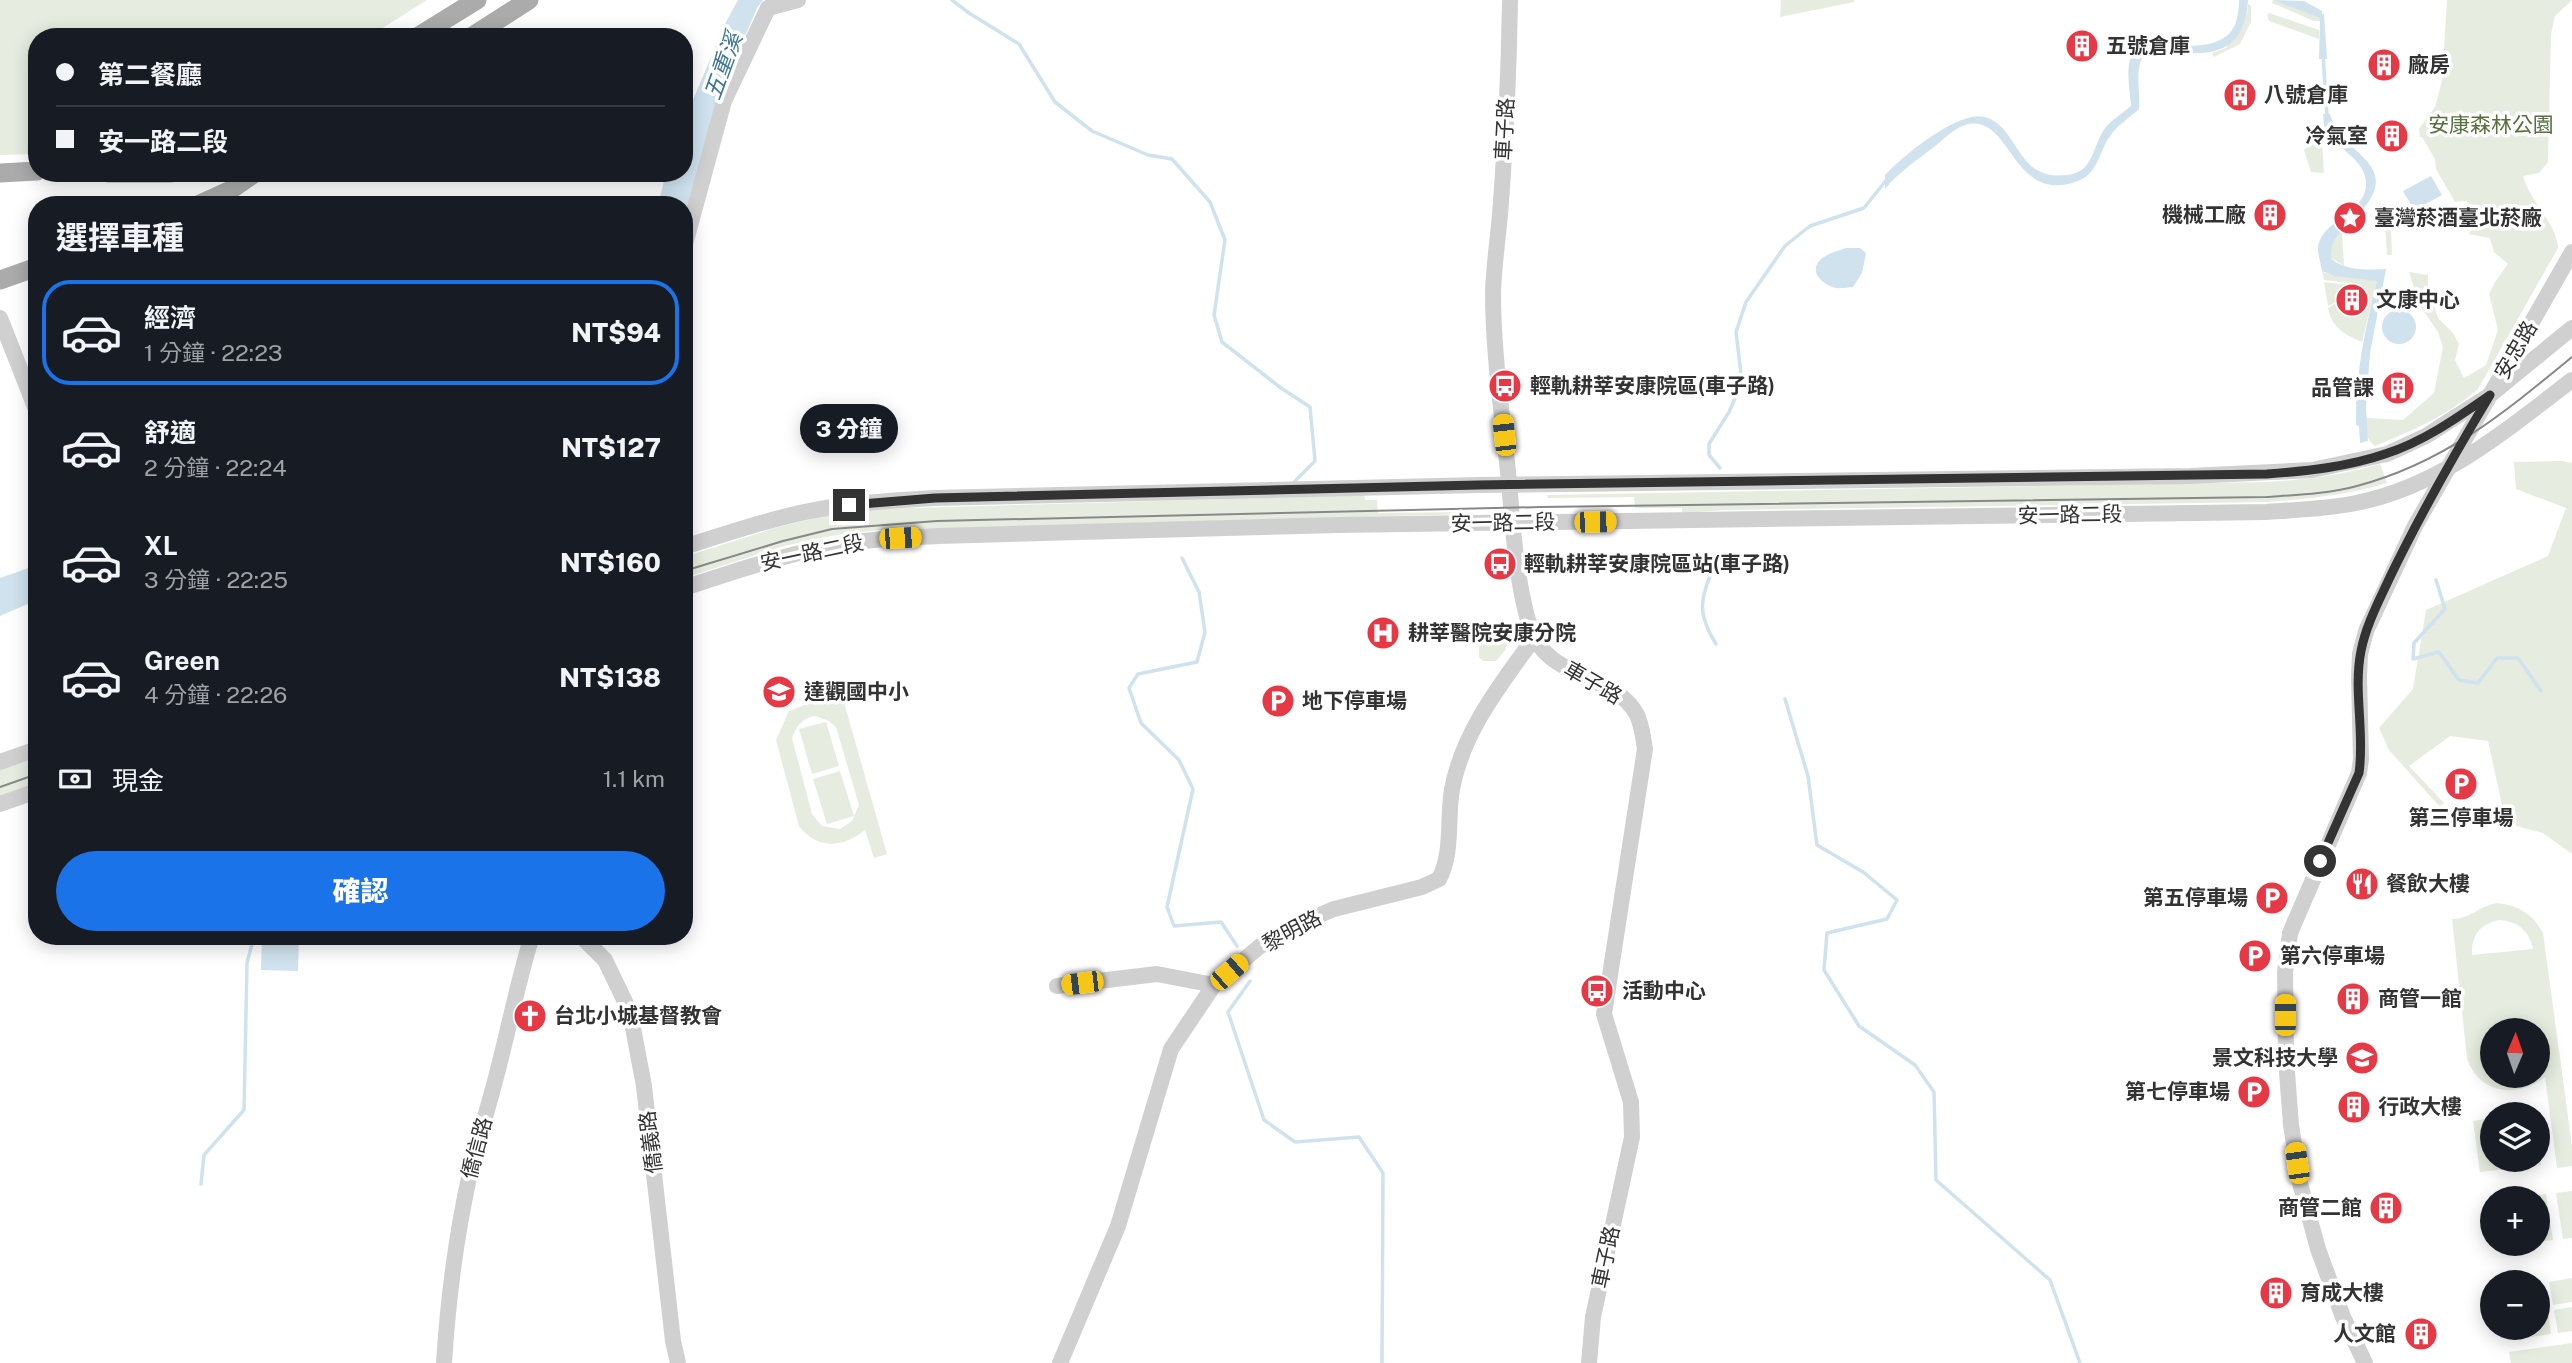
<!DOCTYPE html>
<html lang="zh-TW">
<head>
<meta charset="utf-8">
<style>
  :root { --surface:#171b24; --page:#242831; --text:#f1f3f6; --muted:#9ea1a6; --line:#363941; --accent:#1a73e8 }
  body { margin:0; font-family:"Public Sans","Noto Sans TC",sans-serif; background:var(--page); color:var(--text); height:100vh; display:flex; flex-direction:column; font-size:26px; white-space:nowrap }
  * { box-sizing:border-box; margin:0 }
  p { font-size:23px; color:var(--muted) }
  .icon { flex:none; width:38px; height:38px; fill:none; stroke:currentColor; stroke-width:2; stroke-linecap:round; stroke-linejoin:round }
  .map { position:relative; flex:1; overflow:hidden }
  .drawer { position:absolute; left:28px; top:196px; width:665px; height:749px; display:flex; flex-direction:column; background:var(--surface); border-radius:28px; box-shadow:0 4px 18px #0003 }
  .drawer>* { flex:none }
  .hud { position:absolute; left:28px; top:28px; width:665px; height:154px; border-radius:28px; box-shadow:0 4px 18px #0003; display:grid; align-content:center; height:154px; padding:0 28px; background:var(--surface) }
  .needle { width:46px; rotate:2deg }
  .buttons { position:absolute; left:2480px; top:1018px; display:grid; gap:14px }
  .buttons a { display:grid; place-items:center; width:70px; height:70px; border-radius:50%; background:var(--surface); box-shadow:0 4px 18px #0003; font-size:35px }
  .end { position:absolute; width:32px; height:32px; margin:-16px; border:9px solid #333; background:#fff; box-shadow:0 0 0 4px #fff }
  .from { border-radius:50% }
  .bubble { position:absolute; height:49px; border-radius:24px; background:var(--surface); box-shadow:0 4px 18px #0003; font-size:23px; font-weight:800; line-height:49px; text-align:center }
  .car { position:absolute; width:21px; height:42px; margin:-21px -10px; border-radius:9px; box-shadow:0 0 5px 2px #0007; background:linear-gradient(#f5c518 24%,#345 0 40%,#f5c518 0 76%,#345 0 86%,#f5c518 0) }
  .hud b { display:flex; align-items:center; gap:24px; height:66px; font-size:26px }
  .hud b+b { border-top:2px solid var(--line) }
  .hud i { width:18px; height:18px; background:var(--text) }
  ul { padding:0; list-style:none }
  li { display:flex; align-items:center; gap:21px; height:105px; margin:0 14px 10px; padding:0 14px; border:4px solid transparent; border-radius:28px }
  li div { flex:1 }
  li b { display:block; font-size:26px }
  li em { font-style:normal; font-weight:800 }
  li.current { border-color:var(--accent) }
  li>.icon { width:63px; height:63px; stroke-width:1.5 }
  h2 { padding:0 28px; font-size:32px; line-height:84px }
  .pay { display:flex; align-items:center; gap:18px; height:77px; padding:0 28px; font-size:26px }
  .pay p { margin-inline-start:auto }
  .action { display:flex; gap:14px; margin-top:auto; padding:14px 28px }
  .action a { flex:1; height:80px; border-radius:42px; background:var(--accent); color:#fff; font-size:28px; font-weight:800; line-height:80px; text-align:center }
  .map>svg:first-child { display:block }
  .green { fill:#e6ecdf; fill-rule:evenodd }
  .water { fill:#cfe2ee }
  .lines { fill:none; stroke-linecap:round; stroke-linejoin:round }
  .stream { stroke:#cfe2ee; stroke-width:3.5 }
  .minor { stroke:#d0d0d0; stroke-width:16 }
  .major { stroke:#ababab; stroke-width:19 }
  .tram { stroke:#888; stroke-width:2 }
  .route { stroke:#333; stroke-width:9 }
  .labels { text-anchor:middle; stroke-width:7; stroke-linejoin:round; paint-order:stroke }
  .poi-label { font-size:21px; font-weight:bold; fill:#333; stroke:#fff; text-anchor:start }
  .park-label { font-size:21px; fill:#56703f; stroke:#fff }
  .street-label { font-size:21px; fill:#333; stroke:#fff }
  .water-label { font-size:23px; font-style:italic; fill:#3f7597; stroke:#fff }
</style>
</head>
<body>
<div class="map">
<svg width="2572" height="1363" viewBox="0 0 2572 1363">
  <rect width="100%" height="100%" fill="#fff"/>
  <!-- green -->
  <g class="green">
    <polygon points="0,0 427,0 368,37 37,37 37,154 0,155"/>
    <polygon points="1781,0 1854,0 1854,2 1780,17"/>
    <polygon points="2273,0 2317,16 2320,21 2314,21 2272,3"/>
    <path d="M2447,0H2572L2555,16L2551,34L2548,162L2539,173L2523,176C2530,202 2557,224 2558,248L2478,389C2448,415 2412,431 2375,446C2365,438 2366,430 2366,418L2403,420L2434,393L2443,347L2438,332L2420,306L2409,272L2428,275V288L2438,318L2453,333L2459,344L2455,360L2464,378L2486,365L2498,330L2489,294L2495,282L2508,264L2494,252L2490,238L2469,234L2472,227L2467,201L2455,202L2436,169L2435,159L2422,137H2420L2419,129L2435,107L2442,81Z"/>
    <polygon points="2248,4 2251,6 2251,22 2240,44 2214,57 2212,53 2226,48 2247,13"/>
    <polygon points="2269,13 2319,30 2319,39 2269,21 2267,15"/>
    <polygon points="2319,143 2322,144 2324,173 2311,172 2304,150 2310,145"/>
    <polygon points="2384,207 2390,207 2392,255 2387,255"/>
    <path d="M2363,210L2364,218H2356L2357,231L2342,232L2344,266L2330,257C2330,237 2350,224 2363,210Z"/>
    <path d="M2322,271L2325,273L2377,281L2362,342C2344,334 2332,328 2328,308L2346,297L2328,306L2324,282L2349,285L2350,283L2324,280Z"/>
    <polygon points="2563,461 2572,463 2572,854 2543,833 2506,823 2488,741 2450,736 2409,766 2444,803 2440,807 2389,750 2379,728 2413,689 2426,610 2548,556 2566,508 2516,489 2514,462"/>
    <path d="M2380,464L2387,483C2347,495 2308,499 2267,502L1725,510L1682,513V508H1635L1634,497L1548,498L1547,495L2266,482C2305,480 2342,475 2380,464Z"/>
    <polygon points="1364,495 1365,500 1377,500 1378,513 1467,512 1468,514 878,530 831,536 784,546 684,578 684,557 778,527 828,515 876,509"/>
    <polygon points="1500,624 1506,626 1509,631 1506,649 1496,661 1483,661 1479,657 1479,629 1485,625"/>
    <path d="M838,681L887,854L874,858L865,830C844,847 818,851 799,826L776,740L789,711L812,702L830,704L825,684ZM816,716L829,721L836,727L859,805L852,821L840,829L822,826L812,814L792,738C796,726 803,717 816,716Z"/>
    <polygon points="826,722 839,766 812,774 799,729"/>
    <polygon points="37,758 37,785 0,797 0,770"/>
    <polygon points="840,771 854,816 827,824 813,779"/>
    <path d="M2497,903C2518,905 2533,914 2543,933L2572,1146V1166L2557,1168L2545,1077C2518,1099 2478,1094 2467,1058L2452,919C2473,918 2477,907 2497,903ZM2499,920C2517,921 2529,930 2533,949L2472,955C2471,936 2480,924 2499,920ZM2492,1031H2538V1076H2492Z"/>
    <polygon points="2492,1118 2492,1160 2505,1160 2506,1169 2480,1172 2473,1121"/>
    <polygon points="2538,1139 2541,1165 2514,1168 2513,1160 2538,1160"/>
    <polygon points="2572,1191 2572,1238 2563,1239 2556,1193"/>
    <polygon points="2546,1194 2553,1240 2538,1242 2538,1199 2524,1197"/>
    <polygon points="2572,1278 2572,1302 2553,1305 2549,1282"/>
    <polygon points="2572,1307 2572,1331 2558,1333 2554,1310"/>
    <polygon points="2548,1311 2551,1334 2512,1340 2510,1328 2538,1328 2538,1313"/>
    <polygon points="2572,1343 2572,1363 2511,1363 2509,1352"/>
  </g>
  <!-- water -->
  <g class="water">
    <polygon points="738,0 763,0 757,8 715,107 684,221 684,205 658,205 666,173 684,173 684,121 726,22"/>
    <path d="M2239,0H2248C2244,65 2197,54 2149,50C2132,62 2141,91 2139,109C2129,118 2115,127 2108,139C2099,154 2097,174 2078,181C2010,206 2012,111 1965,125C1953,129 1943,140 1934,147C1917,160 1899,172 1885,189V175C1903,156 1958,110 1985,117C2016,126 2016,170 2051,175C2060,176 2069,176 2078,172C2094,165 2095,140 2106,127C2113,119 2123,113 2131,106C2130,86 2121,53 2144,43C2170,44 2225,56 2236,22C2238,15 2239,7 2239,0Z"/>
    <polygon points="2273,0 2304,1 2322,11 2322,14 2324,14 2327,59 2319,59 2320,21 2318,17"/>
    <path d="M2323,114H2330C2341,156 2405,162 2360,213C2348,227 2329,237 2331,258C2343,271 2369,270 2386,269L2370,353L2366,407L2368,441L2360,443L2359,426L2356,425C2355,375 2365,330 2377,281L2335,276L2322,271C2321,264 2318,256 2318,249C2319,221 2364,214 2366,186C2368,159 2336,150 2326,130C2323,125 2324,120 2323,114Z"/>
    <polygon points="2431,176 2442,195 2414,210 2403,191"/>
    <path d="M1846,248H1860L1866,253L1862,273L1853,287C1848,287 1842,289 1836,288C1824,285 1808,273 1820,260C1826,254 1838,251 1846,248Z"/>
    <circle cx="2399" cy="327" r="17"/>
    <polygon points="37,565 37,600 0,616 0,578"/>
    <polygon points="262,936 299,936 298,971 261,970"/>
  </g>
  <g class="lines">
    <!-- stream -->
    <g class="stream">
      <polyline points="952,0 969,13 1019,44 1055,102 1092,131 1148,155 1172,159 1210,202 1225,240 1214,315 1222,342 1281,388 1310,407 1315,461 1295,481"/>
      <polyline points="2323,54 2327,116"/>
      <polyline points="1720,468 1709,455 1709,444 1729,412 1742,382 1736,332 1746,302 1785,246 1810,226 1864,208 1888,178"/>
      <polyline points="1182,558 1199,592 1205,632 1197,662 1138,674 1129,688 1141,723 1179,760 1193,789 1167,907 1174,926 1221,922 1237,946"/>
      <path d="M1713,568C1700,601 1697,613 1716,644"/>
      <polyline points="2436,580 2445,609 2414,643 2413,659 2439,652 2459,680 2478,683 2497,658 2518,658 2541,691"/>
      <polyline points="1785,699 1808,776 1817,845 1863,872 1897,900 1887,919 1827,933 1824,970 1859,1026 1915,1065 1934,1092 1936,1180 2050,1280 2080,1363"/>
      <polyline points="1250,981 1228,1012 1264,1120 1295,1142 1359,1137 1383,1173 1382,1363"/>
      <polyline points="201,1184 204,1155 244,1110 247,963 254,936"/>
    </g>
    <!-- minor -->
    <g class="minor">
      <path d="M1510,0C1509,67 1506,135 1501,202C1499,232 1494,262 1493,292C1493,355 1503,419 1509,482C1513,529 1516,579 1529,624C1545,681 1611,671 1636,713C1642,724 1643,737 1645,749L1604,1014L1631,1102L1632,1137L1593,1317L1589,1363"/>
      <polyline points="768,8 798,0"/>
      <polyline points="684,248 724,101 768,8"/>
      <polyline points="0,318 37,412"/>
      <path d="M684,547C731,532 778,516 826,508C862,502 898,500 935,498L1478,485L2190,476L2312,470L2387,454L2426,436L2490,395L2572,328"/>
      <path d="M684,588C732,572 781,556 830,546C866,539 902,538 938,536L1338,525L2266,512C2296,510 2326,509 2356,503C2440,487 2506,430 2572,380"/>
      <polyline points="0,762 37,749"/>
      <polyline points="0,804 37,791"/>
      <polyline points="581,936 605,960 630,1012 644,1086 673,1341 678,1363"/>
      <polyline points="1057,986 1157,974 1214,985"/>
      <path d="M444,1363C448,1299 456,1236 470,1173C477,1142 487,1112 495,1081C508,1033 517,984 532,936"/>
      <path d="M1060,1363L1118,1226L1171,1049L1214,985L1259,947L1289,928L1334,909L1422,887L1439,879C1453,854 1447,818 1452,789C1463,731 1501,684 1534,638"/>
      <polyline points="2365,1363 2343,1317 2318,1249 2300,1183 2291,1125 2286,1059 2285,972 2290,933 2359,773 2361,759 2359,677 2360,654 2366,631 2415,526 2572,252"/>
    </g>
    <!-- major -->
    <g class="major">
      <polyline points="417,37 477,0"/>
      <polyline points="471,37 529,0"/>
      <polyline points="0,173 37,171"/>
      <polyline points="108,173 171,173"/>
      <polyline points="198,205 229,191 255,173"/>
      <polyline points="0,280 37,267"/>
    </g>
    <!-- tram -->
    <g class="tram">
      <path d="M684,571L783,541L832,529L937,521L1541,507L2266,497C2296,495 2328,494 2357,486C2444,463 2504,413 2572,357"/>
      <polyline points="0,787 37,774"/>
    </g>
  </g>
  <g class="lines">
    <!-- route -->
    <path class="route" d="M849,505L935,498L1478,485L2267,474C2307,471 2347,467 2385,454C2423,442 2457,418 2490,395C2454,455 2420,515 2390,577C2379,601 2366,625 2361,651C2353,691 2365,733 2359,773L2320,861"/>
  </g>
  <!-- icons -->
  <defs>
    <symbol id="building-disc" viewBox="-11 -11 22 22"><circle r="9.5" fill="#e63946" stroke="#fff"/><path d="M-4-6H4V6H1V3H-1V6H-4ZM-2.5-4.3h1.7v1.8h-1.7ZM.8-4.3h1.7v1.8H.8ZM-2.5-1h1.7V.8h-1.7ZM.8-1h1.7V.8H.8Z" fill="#fff"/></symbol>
    <symbol id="sight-disc" viewBox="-11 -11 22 22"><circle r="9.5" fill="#e63946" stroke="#fff"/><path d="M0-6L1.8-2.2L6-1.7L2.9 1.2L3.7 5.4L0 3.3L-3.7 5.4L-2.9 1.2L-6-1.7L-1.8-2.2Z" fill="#fff"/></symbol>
    <symbol id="bus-disc" viewBox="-11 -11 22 22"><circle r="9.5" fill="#e63946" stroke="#fff"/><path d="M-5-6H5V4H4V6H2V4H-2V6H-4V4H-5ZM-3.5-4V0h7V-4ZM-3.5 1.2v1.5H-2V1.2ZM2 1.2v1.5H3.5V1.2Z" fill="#fff"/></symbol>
    <symbol id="hospital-disc" viewBox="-11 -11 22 22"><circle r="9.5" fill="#e63946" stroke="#fff"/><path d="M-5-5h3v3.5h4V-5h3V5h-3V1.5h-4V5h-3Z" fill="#fff"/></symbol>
    <symbol id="school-disc" viewBox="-11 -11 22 22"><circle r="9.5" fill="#e63946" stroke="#fff"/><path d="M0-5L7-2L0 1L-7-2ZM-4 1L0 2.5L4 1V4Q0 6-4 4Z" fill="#fff"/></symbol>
    <symbol id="parking-disc" viewBox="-11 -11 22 22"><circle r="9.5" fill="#e63946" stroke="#fff"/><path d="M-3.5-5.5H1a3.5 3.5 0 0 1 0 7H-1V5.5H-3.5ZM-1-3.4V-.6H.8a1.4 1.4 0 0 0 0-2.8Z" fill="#fff"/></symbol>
    <symbol id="restaurant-disc" viewBox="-11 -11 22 22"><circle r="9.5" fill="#e63946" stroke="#fff"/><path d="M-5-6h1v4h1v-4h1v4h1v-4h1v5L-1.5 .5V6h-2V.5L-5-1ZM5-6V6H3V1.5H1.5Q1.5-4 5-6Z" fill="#fff"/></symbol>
    <symbol id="church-disc" viewBox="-11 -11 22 22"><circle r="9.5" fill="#e63946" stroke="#fff"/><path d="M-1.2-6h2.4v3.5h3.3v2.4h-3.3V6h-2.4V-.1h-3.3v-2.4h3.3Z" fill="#fff"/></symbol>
    <symbol id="university-disc" viewBox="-11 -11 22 22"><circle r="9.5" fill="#e63946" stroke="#fff"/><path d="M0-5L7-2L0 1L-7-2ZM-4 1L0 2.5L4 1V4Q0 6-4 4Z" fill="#fff"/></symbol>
  </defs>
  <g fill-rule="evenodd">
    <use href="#building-disc" x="2063" y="27" width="38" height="38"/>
    <use href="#building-disc" x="2365" y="46" width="38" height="38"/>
    <use href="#building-disc" x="2221" y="76" width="38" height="38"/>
    <use href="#building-disc" x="2373" y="117" width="38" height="38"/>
    <use href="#building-disc" x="2251" y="196" width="38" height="38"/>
    <use href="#sight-disc" x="2331" y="199" width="38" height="38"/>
    <use href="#building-disc" x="2333" y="281" width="38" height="38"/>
    <use href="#bus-disc" x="1486" y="367" width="38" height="38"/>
    <use href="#building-disc" x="2379" y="369" width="38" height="38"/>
    <use href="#bus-disc" x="1481" y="545" width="38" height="38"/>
    <use href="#hospital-disc" x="1364" y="614" width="38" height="38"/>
    <use href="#school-disc" x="760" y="673" width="38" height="38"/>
    <use href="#parking-disc" x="1259" y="682" width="38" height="38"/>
    <use href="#parking-disc" x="2442" y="765" width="38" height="38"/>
    <use href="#restaurant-disc" x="2343" y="865" width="38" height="38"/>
    <use href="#parking-disc" x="2253" y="879" width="38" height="38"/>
    <use href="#parking-disc" x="2236" y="937" width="38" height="38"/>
    <use href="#bus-disc" x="1578" y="972" width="38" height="38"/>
    <use href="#building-disc" x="2334" y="980" width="38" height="38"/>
    <use href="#church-disc" x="511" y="997" width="38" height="38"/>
    <use href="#university-disc" x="2343" y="1039" width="38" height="38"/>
    <use href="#parking-disc" x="2235" y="1073" width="38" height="38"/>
    <use href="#building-disc" x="2335" y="1088" width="38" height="38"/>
    <use href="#building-disc" x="2367" y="1189" width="38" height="38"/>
    <use href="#building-disc" x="2257" y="1274" width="38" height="38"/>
    <use href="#building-disc" x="2402" y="1315" width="38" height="38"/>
  </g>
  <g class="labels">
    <!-- poi labels -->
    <g class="poi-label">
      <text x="2106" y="53">五號倉庫</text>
      <text x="2408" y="72">廠房</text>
      <text x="2264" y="102">八號倉庫</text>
      <text x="2368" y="143" text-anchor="end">冷氣室</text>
      <text x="2246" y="222" text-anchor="end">機械工廠</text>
      <text x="2374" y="225">臺灣菸酒臺北菸廠</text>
      <text x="2376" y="307">文康中心</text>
      <text x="1530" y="393">輕軌耕莘安康院區(車子路)</text>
      <text x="2374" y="395" text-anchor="end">品管課</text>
      <text x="1524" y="571">輕軌耕莘安康院區站(車子路)</text>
      <text x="1408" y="640">耕莘醫院安康分院</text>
      <text x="804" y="699">達觀國中小</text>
      <text x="1302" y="708">地下停車場</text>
      <text x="2461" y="825" text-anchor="middle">第三停車場</text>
      <text x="2386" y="891">餐飲大樓</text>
      <text x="2248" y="905" text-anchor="end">第五停車場</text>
      <text x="2280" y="963">第六停車場</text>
      <text x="1622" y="998">活動中心</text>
      <text x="2378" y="1006">商管一館</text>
      <text x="554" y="1023">台北小城基督教會</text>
      <text x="2338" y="1065" text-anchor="end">景文科技大學</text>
      <text x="2230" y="1099" text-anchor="end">第七停車場</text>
      <text x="2378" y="1114">行政大樓</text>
      <text x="2362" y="1215" text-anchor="end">商管二館</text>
      <text x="2300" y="1300">育成大樓</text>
      <text x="2396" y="1341" text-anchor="end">人文館</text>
    </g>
    <!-- park labels -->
    <g class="park-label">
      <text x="2491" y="132">安康森林公園</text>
    </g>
    <!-- street labels -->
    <g class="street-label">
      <text transform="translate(1505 129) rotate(-87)" y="7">車子路</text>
      <text transform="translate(2516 350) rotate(-60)" y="7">安忠路</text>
      <text transform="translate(2070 515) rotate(-1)" y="7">安一路二段</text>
      <text transform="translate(1503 523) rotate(-1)" y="7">安一路二段</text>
      <text transform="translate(812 553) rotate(-12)" y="7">安一路二段</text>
      <text transform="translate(1593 683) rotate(30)" y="7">車子路</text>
      <text transform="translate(1292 931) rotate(-28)" y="7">黎明路</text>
      <text transform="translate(651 1142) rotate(-97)" y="7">僑義路</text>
      <text transform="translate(477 1148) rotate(-75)" y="7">僑信路</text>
      <text transform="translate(1606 1257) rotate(-78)" y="7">車子路</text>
    </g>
    <!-- water labels -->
    <g class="water-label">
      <text transform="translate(723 66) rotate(-70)" y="8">五重溪</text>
    </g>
  </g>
</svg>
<div class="buttons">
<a><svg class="needle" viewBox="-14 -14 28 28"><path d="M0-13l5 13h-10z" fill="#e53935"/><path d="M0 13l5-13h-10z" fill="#9ea1a6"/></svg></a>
<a><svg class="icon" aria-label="layers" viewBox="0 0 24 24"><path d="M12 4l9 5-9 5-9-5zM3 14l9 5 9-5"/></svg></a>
<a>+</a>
<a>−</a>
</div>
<i class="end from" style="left:2320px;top:861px"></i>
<i class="end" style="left:849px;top:505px"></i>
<div class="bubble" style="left:800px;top:404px;width:98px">3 分鐘</div>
<i class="car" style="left:1504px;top:435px;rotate:354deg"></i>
<i class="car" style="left:1595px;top:522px;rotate:89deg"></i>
<i class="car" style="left:900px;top:538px;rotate:87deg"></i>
<i class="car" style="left:1229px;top:972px;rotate:49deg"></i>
<i class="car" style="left:1082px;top:983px;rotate:263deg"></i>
<i class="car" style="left:2285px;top:1015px;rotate:0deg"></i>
<i class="car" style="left:2297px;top:1163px;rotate:352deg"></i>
<div class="hud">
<b><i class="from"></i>第二餐廳</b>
<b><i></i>安一路二段</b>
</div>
<section class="drawer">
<h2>選擇車種</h2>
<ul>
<li class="current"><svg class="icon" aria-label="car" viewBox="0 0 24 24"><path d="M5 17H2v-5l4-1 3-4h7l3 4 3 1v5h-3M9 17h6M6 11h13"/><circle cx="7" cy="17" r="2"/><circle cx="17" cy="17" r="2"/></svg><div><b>經濟</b><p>1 分鐘 · 22:23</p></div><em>NT$94</em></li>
<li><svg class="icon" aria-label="car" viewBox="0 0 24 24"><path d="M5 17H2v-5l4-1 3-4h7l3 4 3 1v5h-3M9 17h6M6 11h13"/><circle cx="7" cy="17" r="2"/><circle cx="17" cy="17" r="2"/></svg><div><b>舒適</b><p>2 分鐘 · 22:24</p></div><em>NT$127</em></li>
<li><svg class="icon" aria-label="car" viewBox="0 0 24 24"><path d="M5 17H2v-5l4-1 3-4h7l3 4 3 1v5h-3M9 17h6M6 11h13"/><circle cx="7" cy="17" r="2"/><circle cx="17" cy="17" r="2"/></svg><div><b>XL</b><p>3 分鐘 · 22:25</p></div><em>NT$160</em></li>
<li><svg class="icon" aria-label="car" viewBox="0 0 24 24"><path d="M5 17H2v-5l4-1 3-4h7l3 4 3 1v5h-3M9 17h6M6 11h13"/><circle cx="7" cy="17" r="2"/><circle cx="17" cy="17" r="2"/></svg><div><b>Green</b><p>4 分鐘 · 22:26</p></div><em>NT$138</em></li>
</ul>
<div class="pay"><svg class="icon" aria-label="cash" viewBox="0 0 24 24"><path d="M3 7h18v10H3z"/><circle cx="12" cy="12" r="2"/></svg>現金<p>1.1 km</p></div>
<div class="action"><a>確認</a></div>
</section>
</div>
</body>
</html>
